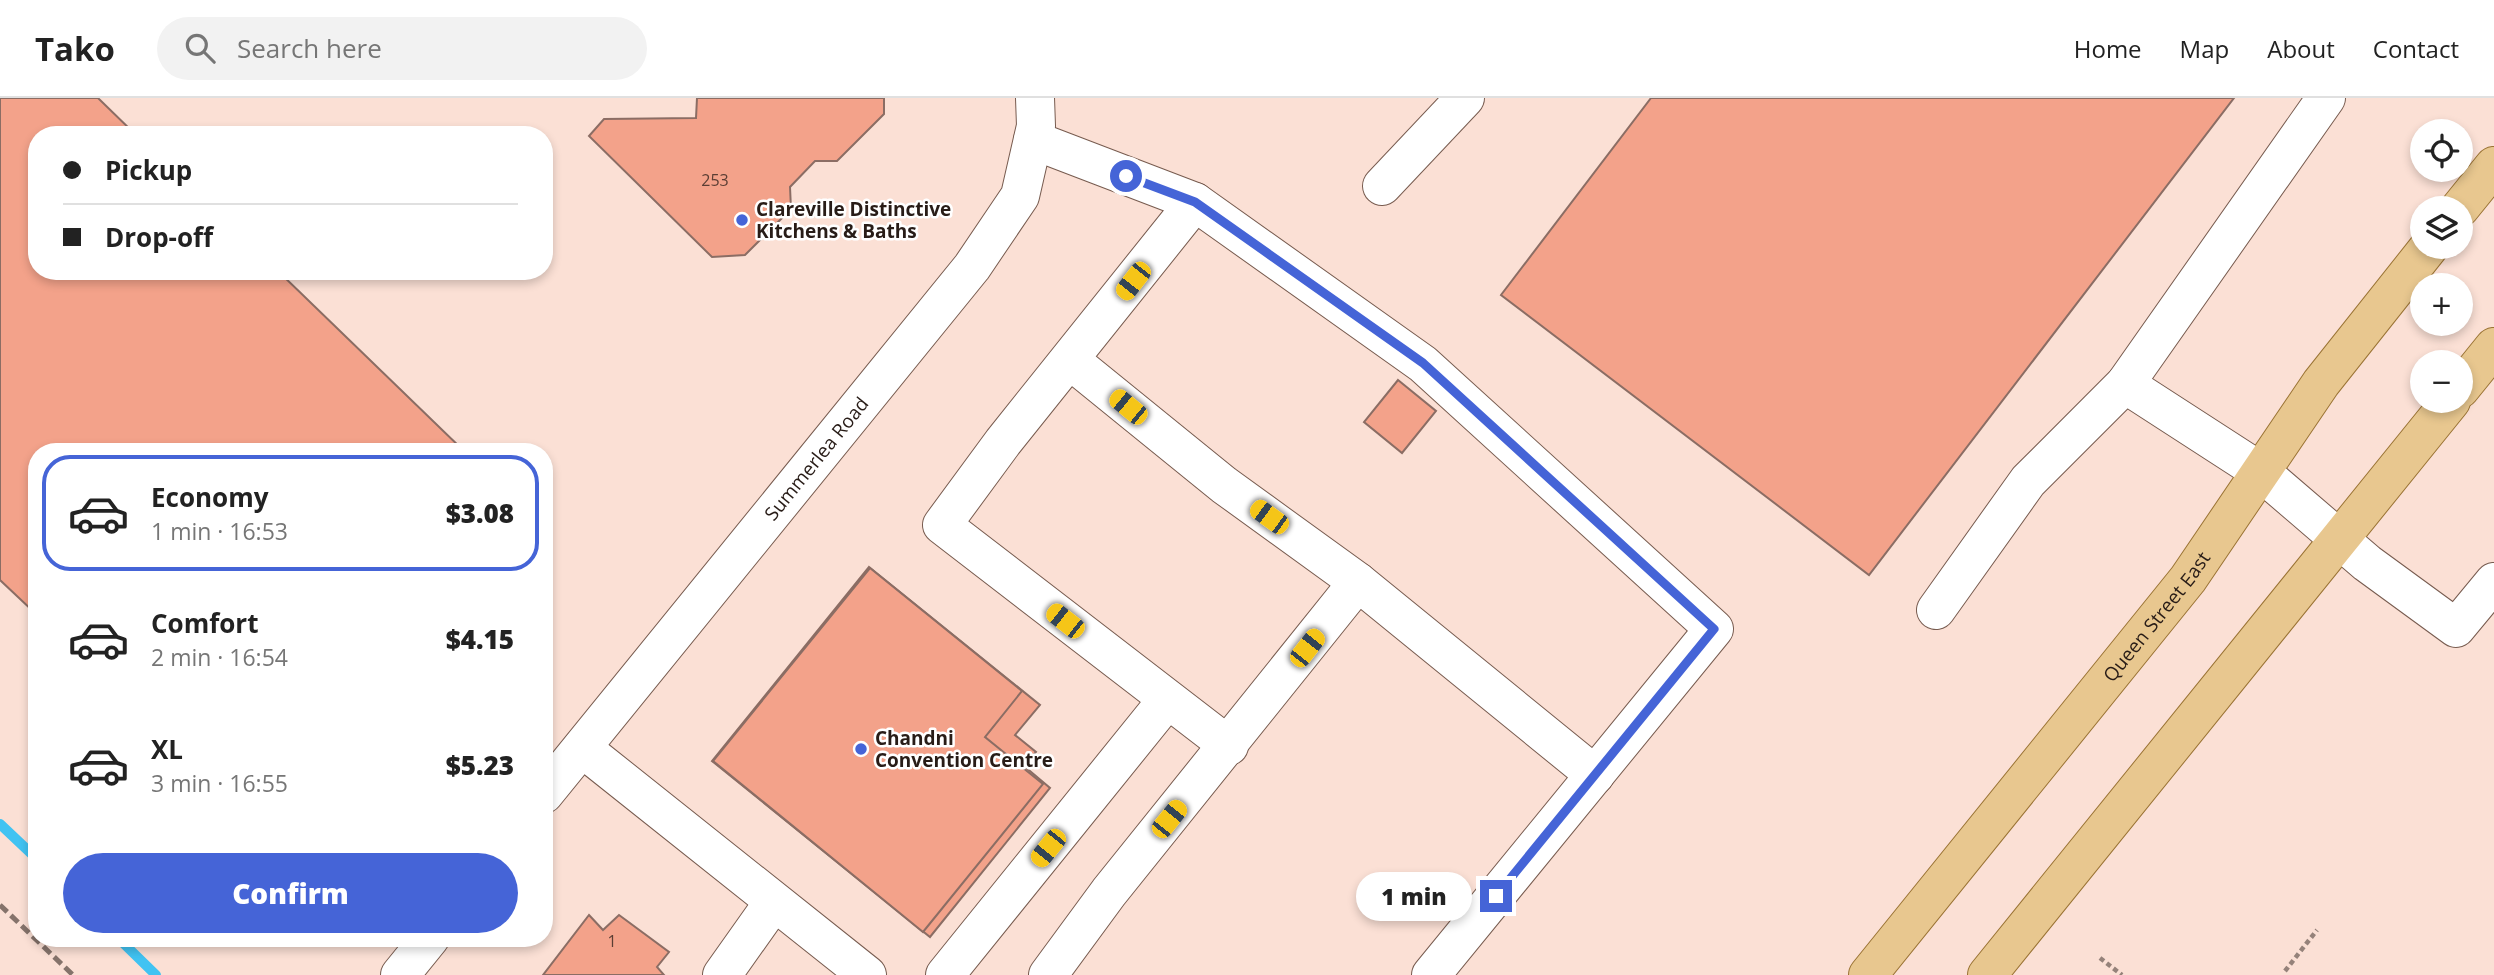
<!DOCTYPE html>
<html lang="en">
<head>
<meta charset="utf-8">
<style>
  :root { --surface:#fff; --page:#f2f2f2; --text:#222; --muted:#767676; --line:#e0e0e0; --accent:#4564d7 }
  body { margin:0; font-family:"Open Sans",sans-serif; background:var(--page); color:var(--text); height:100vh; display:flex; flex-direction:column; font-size:26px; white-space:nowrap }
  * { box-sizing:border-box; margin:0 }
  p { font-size:23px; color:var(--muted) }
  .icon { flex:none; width:38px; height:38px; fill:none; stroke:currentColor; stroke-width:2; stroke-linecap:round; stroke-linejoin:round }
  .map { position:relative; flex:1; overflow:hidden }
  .drawer { position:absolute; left:28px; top:345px; width:525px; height:504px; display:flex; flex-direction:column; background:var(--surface); border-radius:28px; box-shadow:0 4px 10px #0003 }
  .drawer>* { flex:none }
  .hud { position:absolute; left:28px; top:28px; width:525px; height:154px; border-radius:28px; box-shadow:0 4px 10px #0003; display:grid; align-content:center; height:154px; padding:0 35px; background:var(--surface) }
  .fabs { position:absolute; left:2410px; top:21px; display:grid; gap:14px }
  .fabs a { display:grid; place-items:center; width:63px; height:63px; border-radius:50%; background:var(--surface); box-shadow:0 4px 10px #0003; font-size:35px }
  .end { position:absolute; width:32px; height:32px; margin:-16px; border:9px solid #4564d7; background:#fff; box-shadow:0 0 0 4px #fff }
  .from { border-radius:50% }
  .bubble { position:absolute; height:49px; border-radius:24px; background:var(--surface); box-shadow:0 4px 10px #0003; font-size:23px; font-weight:800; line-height:49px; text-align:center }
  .car { position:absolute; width:21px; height:42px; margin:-21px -10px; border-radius:9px; box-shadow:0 0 5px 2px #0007; background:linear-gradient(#f5c518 24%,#345 0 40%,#f5c518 0 76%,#345 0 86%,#f5c518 0) }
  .hud b { display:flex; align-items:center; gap:24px; height:66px; font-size:26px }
  .hud b+b { border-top:2px solid var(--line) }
  .hud i { width:18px; height:18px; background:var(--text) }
  ul { padding:12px 0 0; list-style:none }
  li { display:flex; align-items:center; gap:21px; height:116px; margin:0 14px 10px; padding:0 21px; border:4px solid transparent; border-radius:28px }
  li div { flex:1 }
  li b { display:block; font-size:26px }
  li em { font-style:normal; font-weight:800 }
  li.active { border-color:var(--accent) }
  li>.icon { width:63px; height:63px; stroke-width:1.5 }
  .button { display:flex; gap:14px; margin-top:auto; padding:14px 35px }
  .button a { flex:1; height:80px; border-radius:42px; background:var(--accent); color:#fff; font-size:28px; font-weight:800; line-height:80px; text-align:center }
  header { display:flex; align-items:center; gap:42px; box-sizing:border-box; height:98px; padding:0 35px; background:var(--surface); border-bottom:2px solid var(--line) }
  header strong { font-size:33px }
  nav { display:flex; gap:38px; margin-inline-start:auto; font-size:24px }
  .search { width:490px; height:63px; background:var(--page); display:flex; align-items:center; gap:18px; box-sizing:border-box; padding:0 24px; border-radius:38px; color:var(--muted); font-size:26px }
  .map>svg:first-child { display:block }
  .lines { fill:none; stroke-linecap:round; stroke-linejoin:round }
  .stream { stroke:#41c3f2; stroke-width:10 }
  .building { fill:#f3a28a; stroke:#8b6d64; stroke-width:2 }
  .minor-casing { stroke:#775b4f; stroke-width:40 }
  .major-casing { stroke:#9a7334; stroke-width:40 }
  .path { stroke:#95827a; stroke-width:4.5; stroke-dasharray:5 3.5; stroke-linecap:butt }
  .minor { stroke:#fff; stroke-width:38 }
  .major { stroke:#e8c78f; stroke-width:38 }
  .rail { stroke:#85736b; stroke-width:5; stroke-dasharray:10 5; stroke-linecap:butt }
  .route { stroke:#4564d7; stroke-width:9 }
  .poi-dot { fill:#4564d7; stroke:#fff; stroke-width:2.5 }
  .labels { text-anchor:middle; stroke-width:5; stroke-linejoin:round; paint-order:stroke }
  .number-label { font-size:16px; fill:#5b3e34 }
  .poi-label { font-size:19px; font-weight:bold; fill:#281c17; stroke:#fff; text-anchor:start }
  .street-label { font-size:19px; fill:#281c17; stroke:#fff }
</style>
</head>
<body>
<header>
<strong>Tako</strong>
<div class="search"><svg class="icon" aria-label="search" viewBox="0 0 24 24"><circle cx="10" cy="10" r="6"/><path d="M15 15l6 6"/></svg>Search here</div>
<nav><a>Home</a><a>Map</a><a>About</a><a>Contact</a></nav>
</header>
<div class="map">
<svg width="2494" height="877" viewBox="0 0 2494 877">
  <rect width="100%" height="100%" fill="#fbe0d5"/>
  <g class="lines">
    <!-- stream -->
    <g class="stream">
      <polyline points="0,726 37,761"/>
      <polyline points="118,840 156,877"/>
    </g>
  </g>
  <!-- building -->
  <g class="building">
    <polygon points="0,0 98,0 136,37 37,37 37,173 278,173 465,354 37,354 37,517 0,482"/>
    <polygon points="697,0 884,0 884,16 837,63 815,63 790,89 791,111 745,157 712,159 589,38 604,21 696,20"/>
    <polygon points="1651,0 2234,0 1869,477 1501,197"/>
    <polygon points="1398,282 1436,313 1402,355 1364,324"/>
    <polygon points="869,469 1040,607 1015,637 1036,654 1024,668 1050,690 930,839 712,663"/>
    <polygon points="870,470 1022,593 985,639 1043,686 923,834 713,663"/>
    <polygon points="589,817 603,832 619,817 669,854 657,869 664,877 543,877"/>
  </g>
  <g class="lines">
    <defs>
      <g id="minor">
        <polyline points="1033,42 1195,104 1423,266 1714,531 1431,877"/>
        <polyline points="1382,88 1465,0"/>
        <polyline points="1195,104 1003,344 942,427 1229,648"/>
        <polyline points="1070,262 1224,387 1358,484 1595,677"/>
        <polyline points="2125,286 2261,374 2367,465 2456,530 2494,484"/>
        <polyline points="1936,512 2028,383 2125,286 2326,0"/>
        <polyline points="582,650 867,877"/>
        <path id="s1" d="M544,696L972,169L1020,98L1036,28L1035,0"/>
        <polyline points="400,877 430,840"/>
        <polyline points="722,877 773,805"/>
        <polyline points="945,877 1167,602"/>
        <polyline points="1048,877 1109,794 1358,484"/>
      </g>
      <g id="major">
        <polyline points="2460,110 2494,68"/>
        <polyline points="2460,291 2494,249"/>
        <path id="s2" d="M1868,877L2188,481L2321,285L2429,149"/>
        <polyline points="1987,877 2451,303"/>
      </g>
    </defs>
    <!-- minor casing -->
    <use href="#minor" class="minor-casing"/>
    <!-- major casing -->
    <use href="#major" class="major-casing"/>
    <!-- path -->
    <g class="path">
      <polyline points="2100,860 2122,877"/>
      <polyline points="2285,873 2317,832"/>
    </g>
    <!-- minor -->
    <use href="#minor" class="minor"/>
    <!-- major -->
    <use href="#major" class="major"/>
    <!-- rail -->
    <polyline class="rail" points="0,807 73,877"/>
  </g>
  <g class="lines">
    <!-- route -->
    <polyline class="route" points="1126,78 1195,104 1423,265 1714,531 1496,798"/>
  </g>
  <!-- markers -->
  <g class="poi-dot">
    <circle cx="742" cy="122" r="7"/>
    <circle cx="861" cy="651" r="7"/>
  </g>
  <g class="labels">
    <!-- number labels -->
    <g class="number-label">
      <text x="715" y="88">253</text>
      <text x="612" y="849">1</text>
    </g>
    <!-- poi labels -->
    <g class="poi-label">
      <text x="756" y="118">Clareville Distinctive<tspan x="756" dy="22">Kitchens &amp; Baths</tspan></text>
      <text x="875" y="647">Chandni<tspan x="875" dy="22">Convention Centre</tspan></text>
    </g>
    <!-- street labels -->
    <g class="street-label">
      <text dy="7" stroke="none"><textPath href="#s1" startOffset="432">Summerlea Road</textPath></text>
      <text dy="7" stroke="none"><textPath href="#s2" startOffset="460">Queen Street East</textPath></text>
    </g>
  </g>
</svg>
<div class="fabs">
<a><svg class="icon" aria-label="locate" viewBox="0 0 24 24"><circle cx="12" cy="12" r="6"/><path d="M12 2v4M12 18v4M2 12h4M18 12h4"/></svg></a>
<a><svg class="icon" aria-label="layers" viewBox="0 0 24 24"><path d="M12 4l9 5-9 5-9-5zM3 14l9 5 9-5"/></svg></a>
<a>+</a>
<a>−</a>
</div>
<i class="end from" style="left:1126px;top:78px"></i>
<i class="end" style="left:1496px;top:798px"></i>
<div class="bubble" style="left:1356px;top:774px;width:116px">1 min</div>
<i class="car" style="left:1133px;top:183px;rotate:218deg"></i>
<i class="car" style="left:1128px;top:309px;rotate:309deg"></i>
<i class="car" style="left:1269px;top:419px;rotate:306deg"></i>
<i class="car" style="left:1065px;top:523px;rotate:308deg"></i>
<i class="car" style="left:1307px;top:550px;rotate:38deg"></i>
<i class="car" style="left:1169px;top:721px;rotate:39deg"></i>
<i class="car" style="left:1048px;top:750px;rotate:219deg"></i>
<div class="hud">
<b><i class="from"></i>Pickup</b>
<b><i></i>Drop-off</b>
</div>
<section class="drawer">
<ul>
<li class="active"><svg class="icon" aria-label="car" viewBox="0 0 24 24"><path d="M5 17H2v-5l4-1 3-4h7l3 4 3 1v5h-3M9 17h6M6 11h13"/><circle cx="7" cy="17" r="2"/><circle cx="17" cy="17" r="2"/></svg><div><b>Economy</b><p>1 min · 16:53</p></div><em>$3.08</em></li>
<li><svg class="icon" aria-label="car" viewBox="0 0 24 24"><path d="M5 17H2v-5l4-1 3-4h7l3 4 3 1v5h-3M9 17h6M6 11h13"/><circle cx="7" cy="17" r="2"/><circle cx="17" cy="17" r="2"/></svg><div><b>Comfort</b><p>2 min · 16:54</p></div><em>$4.15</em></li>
<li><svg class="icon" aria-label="car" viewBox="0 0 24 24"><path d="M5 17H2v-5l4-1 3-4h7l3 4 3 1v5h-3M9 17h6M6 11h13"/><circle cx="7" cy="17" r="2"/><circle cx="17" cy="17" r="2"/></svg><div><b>XL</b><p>3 min · 16:55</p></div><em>$5.23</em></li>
</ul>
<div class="button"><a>Confirm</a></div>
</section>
</div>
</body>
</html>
